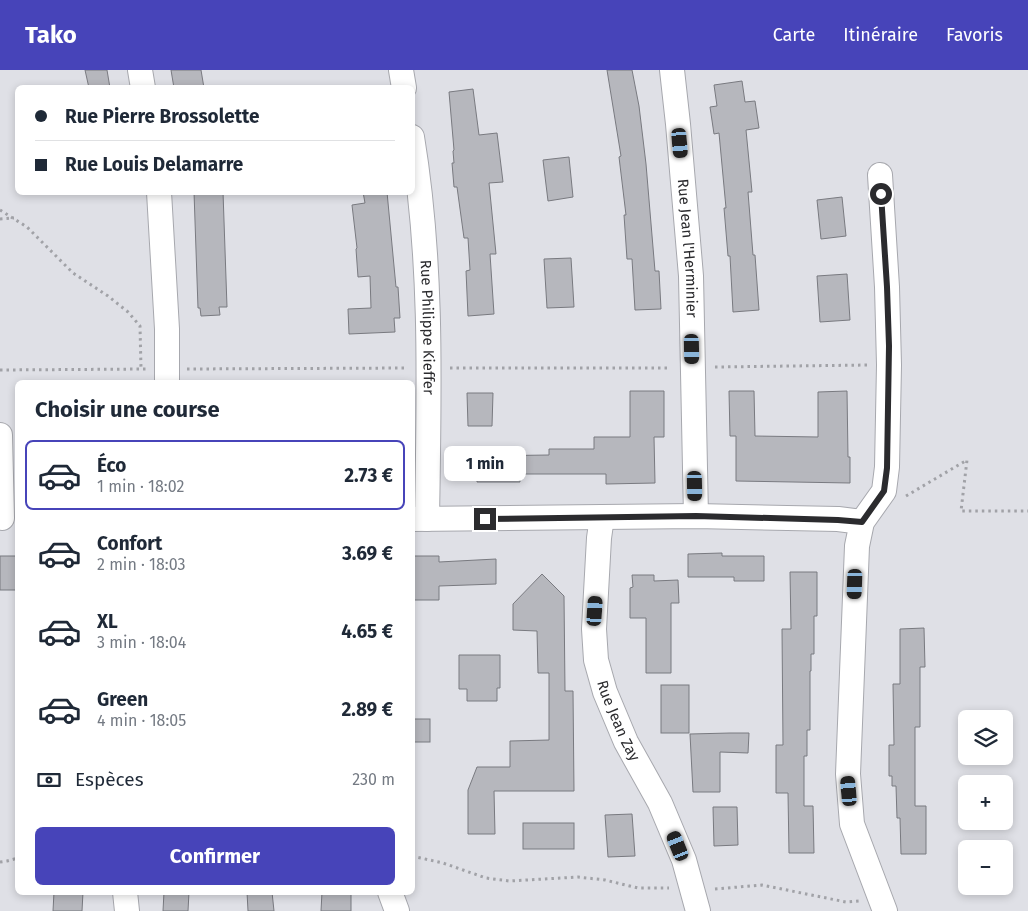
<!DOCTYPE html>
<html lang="fr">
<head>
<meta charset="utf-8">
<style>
  :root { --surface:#fff; --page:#f2f2f3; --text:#1f2937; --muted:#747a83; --line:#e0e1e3; --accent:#4744b9 }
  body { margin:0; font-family:"Fira Sans",sans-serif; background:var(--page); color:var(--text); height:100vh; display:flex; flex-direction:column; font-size:19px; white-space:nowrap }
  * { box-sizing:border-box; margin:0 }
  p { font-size:16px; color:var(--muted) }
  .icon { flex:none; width:28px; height:28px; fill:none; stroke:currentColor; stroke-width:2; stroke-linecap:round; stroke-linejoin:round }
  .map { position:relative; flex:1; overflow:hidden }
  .panel { position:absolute; left:15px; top:310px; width:400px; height:515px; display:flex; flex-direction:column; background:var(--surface); border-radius:8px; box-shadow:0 2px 8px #0003 }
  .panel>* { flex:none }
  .hud { position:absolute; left:15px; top:15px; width:400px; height:110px; border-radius:8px; box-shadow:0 2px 8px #0003; display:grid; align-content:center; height:110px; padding:0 20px; background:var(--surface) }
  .fabs { position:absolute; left:958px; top:640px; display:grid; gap:10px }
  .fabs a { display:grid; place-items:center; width:55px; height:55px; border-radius:8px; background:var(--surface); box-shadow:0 2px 8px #0003; font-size:25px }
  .end { position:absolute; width:22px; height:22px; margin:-11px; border:6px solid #2b2b2e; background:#fff; box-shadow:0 0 0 2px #fff }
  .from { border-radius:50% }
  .bubble { position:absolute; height:35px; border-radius:8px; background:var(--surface); box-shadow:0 2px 8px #0003; font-size:16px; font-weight:700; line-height:35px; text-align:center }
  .car { position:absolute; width:15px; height:30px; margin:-15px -8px; border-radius:6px; box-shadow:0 0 4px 1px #0007; background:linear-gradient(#222 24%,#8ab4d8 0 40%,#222 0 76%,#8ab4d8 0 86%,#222 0) }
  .hud b { display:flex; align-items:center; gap:18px; height:48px; font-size:19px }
  .hud b+b { border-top:1px solid var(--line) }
  .hud i { width:12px; height:12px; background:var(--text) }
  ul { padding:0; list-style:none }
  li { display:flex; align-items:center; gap:15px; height:70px; margin:0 10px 8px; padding:0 10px; border:2px solid transparent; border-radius:8px }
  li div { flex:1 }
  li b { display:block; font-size:19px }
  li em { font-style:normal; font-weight:700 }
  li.active { border-color:var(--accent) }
  li>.icon { width:45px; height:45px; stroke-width:1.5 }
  h2 { padding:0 20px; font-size:22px; line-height:60px }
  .pay { display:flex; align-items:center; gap:12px; height:55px; padding:0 20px; font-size:19px }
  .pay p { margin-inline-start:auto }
  .button { display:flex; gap:10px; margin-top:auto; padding:10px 20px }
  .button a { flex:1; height:58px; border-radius:8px; background:var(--accent); color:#fff; font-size:20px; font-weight:700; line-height:58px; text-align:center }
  header { display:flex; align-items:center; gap:30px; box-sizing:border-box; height:70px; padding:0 25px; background:var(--accent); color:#fff }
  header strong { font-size:24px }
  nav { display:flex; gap:28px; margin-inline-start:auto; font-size:18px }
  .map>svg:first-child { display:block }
  .building { fill:#b6b7bd; stroke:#797a80 }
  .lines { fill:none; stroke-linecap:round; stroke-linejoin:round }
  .street-casing { stroke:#a7a8ae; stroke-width:26 }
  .path { stroke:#a1a2a7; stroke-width:3; stroke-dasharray:2.5 4; stroke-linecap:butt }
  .street { stroke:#fff; stroke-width:24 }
  .route { stroke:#2b2b2e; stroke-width:6 }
  .labels { text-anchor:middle; stroke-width:4.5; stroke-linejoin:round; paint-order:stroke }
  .street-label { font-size:15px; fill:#2b2b2e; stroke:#dfe0e6 }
</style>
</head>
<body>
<header>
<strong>Tako</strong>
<nav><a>Carte</a><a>Itinéraire</a><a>Favoris</a></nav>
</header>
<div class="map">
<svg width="1028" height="841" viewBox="0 0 1028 841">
  <rect width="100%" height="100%" fill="#dfe0e6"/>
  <!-- building -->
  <g class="building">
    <polygon points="85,0 107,0 110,18 89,18"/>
    <polygon points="171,0 201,0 204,18 174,18"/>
    <polygon points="607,0 632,0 639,36 646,94 655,201 659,201 661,239 635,240 632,189 627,189 624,145 626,145 619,87 621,86"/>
    <polygon points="742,11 745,32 755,31 759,58 746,60 752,122 748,122 753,185 755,185 759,240 733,242 730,186 728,186 724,138 726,138 719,63 714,64 710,37 717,36 714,15"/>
    <polygon points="473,19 479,65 497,63 503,112 489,113 496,184 490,184 494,244 468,246 466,201 470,200 468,168 464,168 457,117 454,117 452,93 454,93 453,81 454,80 449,22"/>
    <polygon points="569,87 573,127 548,131 543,90"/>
    <polygon points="194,122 223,122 227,237 219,237 220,245 201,246 200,238 198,238"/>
    <polygon points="363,122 387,122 396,217 398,217 400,248 394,248 395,262 349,264 348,239 371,238 370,206 358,207 356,179 357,178 352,135 365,133"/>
    <polygon points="842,127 846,166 821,169 817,130"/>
    <polygon points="571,188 574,237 547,238 544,189"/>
    <polygon points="847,204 850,250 820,252 817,206"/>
    <polygon points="630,321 664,321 664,367 654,367 655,413 606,414 606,404 520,404 520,412 477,412 477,386 549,385 549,379 594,379 594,367 630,367"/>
    <polygon points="729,321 754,321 755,366 818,367 818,322 847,321 848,387 850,387 850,413 736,411 736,366 730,366"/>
    <polygon points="467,323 493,323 492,356 468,356"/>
    <polygon points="722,483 722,486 764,486 764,511 734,511 734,507 688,507 688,484"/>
    <rect x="0" y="486" width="18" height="34"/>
    <polygon points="412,486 439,486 439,492 496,489 496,514 439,516 439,530 412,530"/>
    <polygon points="790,502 817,502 817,546 814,546 814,584 811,584 811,601 810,601 810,660 807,660 807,686 804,686 804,736 813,736 814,783 789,783 788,723 776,723 776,675 783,675 782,559 791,559"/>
    <polygon points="542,504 564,526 565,621 573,621 574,721 494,721 495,764 468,764 468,720 477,697 510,697 510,671 549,670 549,603 538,603 537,561 513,560 513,534"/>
    <polygon points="632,505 654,505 654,511 678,510 679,533 671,533 671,603 646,603 646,548 630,548 630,518 633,517"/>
    <polygon points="924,558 925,597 920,597 920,657 915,657 915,736 926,736 926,784 901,784 900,748 897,748 896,716 892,716 892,706 889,706 889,675 894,675 893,614 900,614 900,559"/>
    <polygon points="459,585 500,585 500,618 497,618 497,631 467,631 467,619 459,619"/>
    <rect x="661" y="615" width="28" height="48"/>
    <rect x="412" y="649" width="18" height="23"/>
    <polygon points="730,663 749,663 748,683 720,682 720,722 693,722 690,664"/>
    <polygon points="713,737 737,737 738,775 714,776"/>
    <polygon points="632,744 635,786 608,787 605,745"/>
    <rect x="523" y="753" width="51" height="26"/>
    <polygon points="54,822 83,822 82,841 53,841"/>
    <polygon points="164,822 189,822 188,841 163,841"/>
    <polygon points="247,822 272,822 274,841 248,841"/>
    <polygon points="322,822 351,822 351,841 321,841"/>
  </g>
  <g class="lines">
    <defs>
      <g id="street">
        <polyline points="140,0 143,18"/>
        <polyline points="401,0 404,18"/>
        <path id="s1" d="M672,0L678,54L691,206L696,446"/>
        <path id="s2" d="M412,67C433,194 429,322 427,449"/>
        <polyline points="880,105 887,217 889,295 887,397 884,421 862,452 857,476 848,704 852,754 885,841"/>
        <polyline points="159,122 167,259 167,312"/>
        <polyline points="0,365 2,448"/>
        <path id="s3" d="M602,447L599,468L594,559L596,590L605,622L626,672L660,733L684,790L698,841"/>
        <polyline points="412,449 696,446 838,449 862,452"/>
        <polyline points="125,822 127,841"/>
        <polyline points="390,822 397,841"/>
      </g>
    </defs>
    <!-- street casing -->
    <use href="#street" class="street-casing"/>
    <!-- path -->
    <g class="path">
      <polyline points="0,140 27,157 73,203 108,226 128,242 140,256 141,299"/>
      <polyline points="0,149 14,148"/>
      <polyline points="715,297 868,295"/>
      <polyline points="450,298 671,298"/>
      <polyline points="187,299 408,298"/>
      <polyline points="0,300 146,299"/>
      <polyline points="906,426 967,390 961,441 1028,441"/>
      <polyline points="412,786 443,793 486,808 509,811 578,807 605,810 638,818 669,818"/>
      <polyline points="0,792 7,791 18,788"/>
      <polyline points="715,819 762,815 846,832 859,831"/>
    </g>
    <!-- street -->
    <use href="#street" class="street"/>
  </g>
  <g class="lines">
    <!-- route -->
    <polyline class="route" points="485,449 696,446 838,450 862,452 884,421 887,398 889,276 887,217 881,124"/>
  </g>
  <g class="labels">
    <!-- street labels -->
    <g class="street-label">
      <text dy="5" stroke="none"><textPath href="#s1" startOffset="179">Rue Jean l'Herminier</textPath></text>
      <text dy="5" stroke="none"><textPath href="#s2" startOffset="191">Rue Philippe Kieffer</textPath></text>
      <text dy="5" stroke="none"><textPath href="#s3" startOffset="208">Rue Jean Zay</textPath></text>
    </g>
  </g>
</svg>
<div class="fabs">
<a><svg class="icon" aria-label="layers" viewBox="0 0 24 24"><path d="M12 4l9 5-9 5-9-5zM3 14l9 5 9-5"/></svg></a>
<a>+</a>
<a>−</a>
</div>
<i class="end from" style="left:881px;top:124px"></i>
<i class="end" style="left:485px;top:449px"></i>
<div class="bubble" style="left:444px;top:376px;width:82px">1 min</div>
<i class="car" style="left:680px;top:73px;rotate:175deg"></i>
<i class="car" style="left:692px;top:279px;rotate:179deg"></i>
<i class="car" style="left:695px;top:416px;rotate:179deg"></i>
<i class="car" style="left:855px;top:514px;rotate:182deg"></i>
<i class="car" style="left:595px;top:541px;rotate:4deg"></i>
<i class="car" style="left:849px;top:721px;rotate:355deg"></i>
<i class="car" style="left:678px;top:776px;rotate:338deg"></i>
<div class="hud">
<b><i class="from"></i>Rue Pierre Brossolette</b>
<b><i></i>Rue Louis Delamarre</b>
</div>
<section class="panel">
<h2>Choisir une course</h2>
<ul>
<li class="active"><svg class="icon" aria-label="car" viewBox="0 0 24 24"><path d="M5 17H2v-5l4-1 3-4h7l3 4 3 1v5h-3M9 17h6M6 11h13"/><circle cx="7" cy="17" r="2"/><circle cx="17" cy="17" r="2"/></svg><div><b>Éco</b><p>1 min · 18:02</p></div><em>2.73 €</em></li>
<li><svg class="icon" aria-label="car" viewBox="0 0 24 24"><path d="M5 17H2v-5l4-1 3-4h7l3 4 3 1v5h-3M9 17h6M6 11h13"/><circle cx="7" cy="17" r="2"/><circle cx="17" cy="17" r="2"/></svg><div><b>Confort</b><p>2 min · 18:03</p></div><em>3.69 €</em></li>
<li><svg class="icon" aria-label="car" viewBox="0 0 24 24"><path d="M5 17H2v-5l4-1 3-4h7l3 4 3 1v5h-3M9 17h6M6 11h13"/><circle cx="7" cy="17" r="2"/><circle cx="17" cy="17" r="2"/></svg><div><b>XL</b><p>3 min · 18:04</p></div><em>4.65 €</em></li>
<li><svg class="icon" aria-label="car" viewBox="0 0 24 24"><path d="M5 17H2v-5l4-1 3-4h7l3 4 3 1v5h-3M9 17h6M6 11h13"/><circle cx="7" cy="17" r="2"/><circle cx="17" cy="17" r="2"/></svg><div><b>Green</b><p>4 min · 18:05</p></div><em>2.89 €</em></li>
</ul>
<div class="pay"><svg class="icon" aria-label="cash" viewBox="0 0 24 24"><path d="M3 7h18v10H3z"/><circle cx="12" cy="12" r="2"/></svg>Espèces<p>230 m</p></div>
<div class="button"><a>Confirmer</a></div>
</section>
</div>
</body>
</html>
